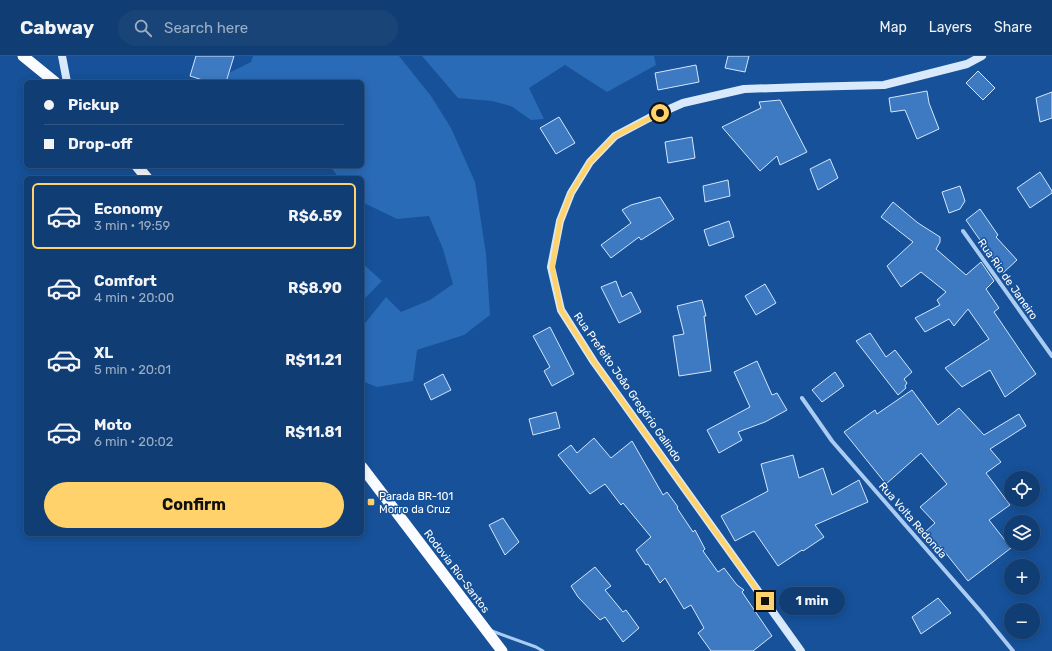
<!DOCTYPE html>
<html lang="en">
<head>
<meta charset="utf-8">
<style>
  :root { --surface:#103d73; --page:#194478; --text:#f1f3f6; --muted:#9caec4; --line:#305685; --accent:#ffd26b }
  body { margin:0; font-family:Rubik,sans-serif; background:var(--page); color:var(--text); height:100vh; display:flex; flex-direction:column; font-size:15px; white-space:nowrap }
  * { box-sizing:border-box; margin:0 }
  p { font-size:13px; color:var(--muted) }
  .icon { flex:none; width:22px; height:22px; fill:none; stroke:currentColor; stroke-width:2; stroke-linecap:round; stroke-linejoin:round }
  .map { position:relative; flex:1; overflow:hidden }
  .drawer { position:absolute; left:24px; top:120px; width:340px; height:360px; display:flex; flex-direction:column; background:var(--surface); border-radius:6px; box-shadow:0 2px 10px #0003,0 0 0 1px var(--line) }
  .drawer>* { flex:none }
  .guide { position:absolute; left:24px; top:24px; width:340px; height:88px; border-radius:6px; box-shadow:0 2px 10px #0003,0 0 0 1px var(--line); display:grid; align-content:center; height:88px; padding:0 20px; background:var(--surface) }
  .buttons { position:absolute; left:1004px; top:415px; display:grid; gap:8px }
  .buttons a { display:grid; place-items:center; width:36px; height:36px; border-radius:50%; background:var(--surface); box-shadow:0 2px 10px #0003,0 0 0 1px var(--line); font-size:20px }
  .end { position:absolute; width:18px; height:18px; margin:-9px; border:5px solid #ffd26b; background:#111; box-shadow:0 0 0 2px #111 }
  .from { border-radius:50% }
  .bubble { position:absolute; height:28px; border-radius:14px; background:var(--surface); box-shadow:0 2px 10px #0003,0 0 0 1px var(--line); font-size:13px; font-weight:700; line-height:28px; text-align:center }
  .guide b { display:flex; align-items:center; gap:14px; height:38px; font-size:15px }
  .guide b+b { border-top:1px solid var(--line) }
  .guide i { width:10px; height:10px; background:var(--text) }
  ul { padding:7px 0 0; list-style:none }
  li { display:flex; align-items:center; gap:12px; height:66px; margin:0 8px 6px; padding:0 12px; border:2px solid transparent; border-radius:6px }
  li div { flex:1 }
  li b { display:block; font-size:15px }
  li em { font-style:normal; font-weight:700 }
  li.current { border-color:var(--accent) }
  li>.icon { width:36px; height:36px; stroke-width:1.5 }
  .button { display:flex; gap:8px; margin-top:auto; padding:8px 20px }
  .button a { flex:1; height:46px; border-radius:24px; background:var(--accent); color:#111; font-size:16px; font-weight:700; line-height:46px; text-align:center }
  header { display:flex; align-items:center; gap:24px; box-sizing:border-box; height:56px; padding:0 20px; background:var(--surface); border-bottom:1px solid var(--line) }
  header strong { font-size:19px }
  nav { display:flex; gap:22px; margin-inline-start:auto; font-size:14px }
  .search { width:280px; height:36px; background:var(--page); display:flex; align-items:center; gap:10px; box-sizing:border-box; padding:0 14px; border-radius:22px; color:var(--muted); font-size:15px }
  .map>svg:first-child { display:block }
  .green { fill:#296bb7 }
  .building { fill:#3e7ac1; stroke:#d2e6fc }
  .lines { fill:none; stroke-linecap:round; stroke-linejoin:round }
  .service { stroke:#aaccf2; stroke-width:3 }
  .minor { stroke:#aaccf2; stroke-width:4 }
  .secondary { stroke:#d9e9fc; stroke-width:8 }
  .trunk { stroke:#fafcff; stroke-width:11 }
  .route { stroke:#ffd26b; stroke-width:5 }
  .poi-dot { fill:#ffd26b; stroke:#165199; stroke-width:1.5 }
  .labels { text-anchor:middle; stroke-width:3; stroke-linejoin:round; paint-order:stroke }
  .street-label { font-size:11px; fill:#fff; stroke:#165199 }
  .poi-label { font-size:11px; fill:#fff; stroke:#165199; text-anchor:start }
</style>
</head>
<body>
<header>
<strong>Cabway</strong>
<div class="search"><svg class="icon" aria-label="search" viewBox="0 0 24 24"><circle cx="10" cy="10" r="6"/><path d="M15 15l6 6"/></svg>Search here</div>
<nav><a>Map</a><a>Layers</a><a>Share</a></nav>
</header>
<div class="map">
<svg width="1052" height="595" viewBox="0 0 1052 595">
  <rect width="100%" height="100%" fill="#165199"/>
  <!-- green -->
  <g class="green">
    <polygon points="253,0 399,0 431,40 451,72 475,126 486,198 490,259 464,279 417,294 413,325 377,331 362,325 362,271 386,241 401,256 430,244 453,228 443,193 429,160 397,163 362,146 362,122 339,122 330,110 362,110 362,26 202,26 229,17 251,6"/>
    <polygon points="422,0 654,0 656,9 607,36 565,9 529,32 544,63 531,64 511,50 492,45 458,42"/>
    <polygon points="362,207 382,225 362,245"/>
  </g>
  <!-- building -->
  <g class="building">
    <polygon points="196,0 234,0 226,26 209,26 190,20"/>
    <polygon points="728,0 749,0 745,16 725,12"/>
    <polygon points="696,9 699,26 658,34 655,17"/>
    <polygon points="978,15 995,32 983,44 966,27"/>
    <polygon points="927,35 929,47 939,73 917,83 905,54 891,56 889,42"/>
    <polygon points="1052,36 1052,62 1040,66 1036,42"/>
    <polygon points="780,44 807,96 780,109 777,100 760,115 722,71 761,52 759,46"/>
    <polygon points="559,61 575,87 556,98 540,72"/>
    <polygon points="692,81 695,102 668,107 665,86"/>
    <polygon points="830,103 838,122 818,134 810,113"/>
    <polygon points="1040,116 1052,135 1052,137 1030,152 1017,132"/>
    <polygon points="728,124 730,140 705,146 703,130"/>
    <polygon points="960,130 965,145 960,153 949,157 942,136"/>
    <polygon points="660,141 674,163 641,184 639,181 611,202 601,189 631,167 622,154 631,149"/>
    <polygon points="893,146 918,167 940,181 940,186 936,193 966,219 981,206 994,225 986,233 999,252 994,256 1036,318 1005,341 990,314 962,331 945,312 989,283 968,253 954,270 949,263 925,276 915,262 940,249 937,244 946,236 921,216 901,231 887,210 913,186 881,161"/>
    <polygon points="980,153 998,179 996,181 1017,204 1003,217 966,164"/>
    <polygon points="729,165 734,181 709,190 704,174"/>
    <polygon points="616,225 622,241 631,236 641,256 619,267 601,231"/>
    <polygon points="765,228 776,247 756,259 745,240"/>
    <polygon points="702,244 706,260 704,260 711,315 679,320 673,280 684,278 677,250"/>
    <polygon points="550,271 574,318 552,330 544,315 550,311 533,280"/>
    <polygon points="870,277 886,301 895,294 912,316 904,323 907,327 905,330 906,332 898,339 856,285"/>
    <polygon points="757,305 772,339 777,337 787,354 765,366 738,376 742,384 719,397 707,374 750,351 734,316"/>
    <polygon points="835,316 844,330 822,346 812,334"/>
    <polygon points="443,318 451,334 431,344 424,328"/>
    <polygon points="912,334 938,369 959,352 984,379 1019,358 1026,370 990,393 1001,406 986,417 1010,449 989,464 1011,492 968,525 940,490 937,492 924,477 935,467 920,451 947,428 921,397 886,428 844,376 875,354 877,358"/>
    <polygon points="556,356 560,372 533,379 529,363"/>
    <polygon points="594,382 611,402 632,385 663,439 667,436 678,451 677,452 693,476 695,474 705,493 703,495 718,516 724,512 737,529 744,534 742,536 772,580 753,595 711,595 698,577 704,572 691,549 684,553 665,522 660,527 648,508 646,509 636,494 651,481 623,447 621,449 605,428 590,438 558,399 571,389 577,397"/>
    <polygon points="793,399 799,422 823,412 832,439 859,424 868,446 815,469 824,481 803,495 802,494 778,510 754,475 735,485 721,460 768,435 761,408"/>
    <polygon points="503,462 519,486 505,499 489,469"/>
    <polygon points="595,511 611,530 605,534 623,556 626,554 639,572 623,586 605,561 600,564 578,541 571,530"/>
    <polygon points="938,542 951,557 921,578 912,561"/>
  </g>
  <g class="lines">
    <!-- service -->
    <polyline class="service" points="492,575 536,591 543,595"/>
    <!-- minor -->
    <g class="minor">
      <polyline points="963,175 1052,300"/>
      <polyline points="802,342 832,385 982,557 1013,595"/>
    </g>
    <!-- secondary -->
    <g class="secondary">
      <polyline points="62,0 67,26"/>
      <polyline points="801,595 594,306 561,254 551,211 560,165 571,137 590,106 615,80 649,62 683,47 744,33 804,31 884,29 967,8 982,0"/>
    </g>
    <!-- trunk -->
    <g class="trunk">
      <polyline points="23,0 55,26"/>
      <polyline points="137,110 147,122"/>
      <polyline points="362,411 502,595"/>
    </g>
  </g>
  <g class="lines">
    <!-- route -->
    <polyline class="route" points="660,57 615,80 590,106 571,137 560,165 552,211 561,254 594,306 765,545"/>
  </g>
  <!-- markers -->
  <rect class="poi-dot" x="367" y="442" width="8" height="8" rx="2"/>
  <g class="labels">
    <!-- street labels -->
    <g class="street-label">
      <text transform="translate(1008 223) rotate(55)" y="4">Rua Rio de Janeiro</text>
      <text transform="translate(628 331) rotate(55)" y="4">Rua Prefeito João Gregório Galindo</text>
      <text transform="translate(913 464) rotate(49)" y="4">Rua Volta Redonda</text>
      <text transform="translate(457 515) rotate(53)" y="4">Rodovia Rio-Santos</text>
    </g>
    <!-- poi labels -->
    <g class="poi-label">
      <text x="379" y="444">Parada BR-101<tspan x="379" dy="13">Morro da Cruz</tspan></text>
    </g>
  </g>
</svg>
<div class="buttons">
<a><svg class="icon" aria-label="locate" viewBox="0 0 24 24"><circle cx="12" cy="12" r="6"/><path d="M12 2v4M12 18v4M2 12h4M18 12h4"/></svg></a>
<a><svg class="icon" aria-label="layers" viewBox="0 0 24 24"><path d="M12 4l9 5-9 5-9-5zM3 14l9 5 9-5"/></svg></a>
<a>+</a>
<a>−</a>
</div>
<i class="end from" style="left:660px;top:57px"></i>
<i class="end" style="left:765px;top:545px"></i>
<div class="bubble" style="left:779px;top:531px;width:66px">1 min</div>
<div class="guide">
<b><i class="from"></i>Pickup</b>
<b><i></i>Drop-off</b>
</div>
<section class="drawer">
<ul>
<li class="current"><svg class="icon" aria-label="car" viewBox="0 0 24 24"><path d="M5 17H2v-5l4-1 3-4h7l3 4 3 1v5h-3M9 17h6M6 11h13"/><circle cx="7" cy="17" r="2"/><circle cx="17" cy="17" r="2"/></svg><div><b>Economy</b><p>3 min · 19:59</p></div><em>R$6.59</em></li>
<li><svg class="icon" aria-label="car" viewBox="0 0 24 24"><path d="M5 17H2v-5l4-1 3-4h7l3 4 3 1v5h-3M9 17h6M6 11h13"/><circle cx="7" cy="17" r="2"/><circle cx="17" cy="17" r="2"/></svg><div><b>Comfort</b><p>4 min · 20:00</p></div><em>R$8.90</em></li>
<li><svg class="icon" aria-label="car" viewBox="0 0 24 24"><path d="M5 17H2v-5l4-1 3-4h7l3 4 3 1v5h-3M9 17h6M6 11h13"/><circle cx="7" cy="17" r="2"/><circle cx="17" cy="17" r="2"/></svg><div><b>XL</b><p>5 min · 20:01</p></div><em>R$11.21</em></li>
<li><svg class="icon" aria-label="car" viewBox="0 0 24 24"><path d="M5 17H2v-5l4-1 3-4h7l3 4 3 1v5h-3M9 17h6M6 11h13"/><circle cx="7" cy="17" r="2"/><circle cx="17" cy="17" r="2"/></svg><div><b>Moto</b><p>6 min · 20:02</p></div><em>R$11.81</em></li>
</ul>
<div class="button"><a>Confirm</a></div>
</section>
</div>
</body>
</html>
